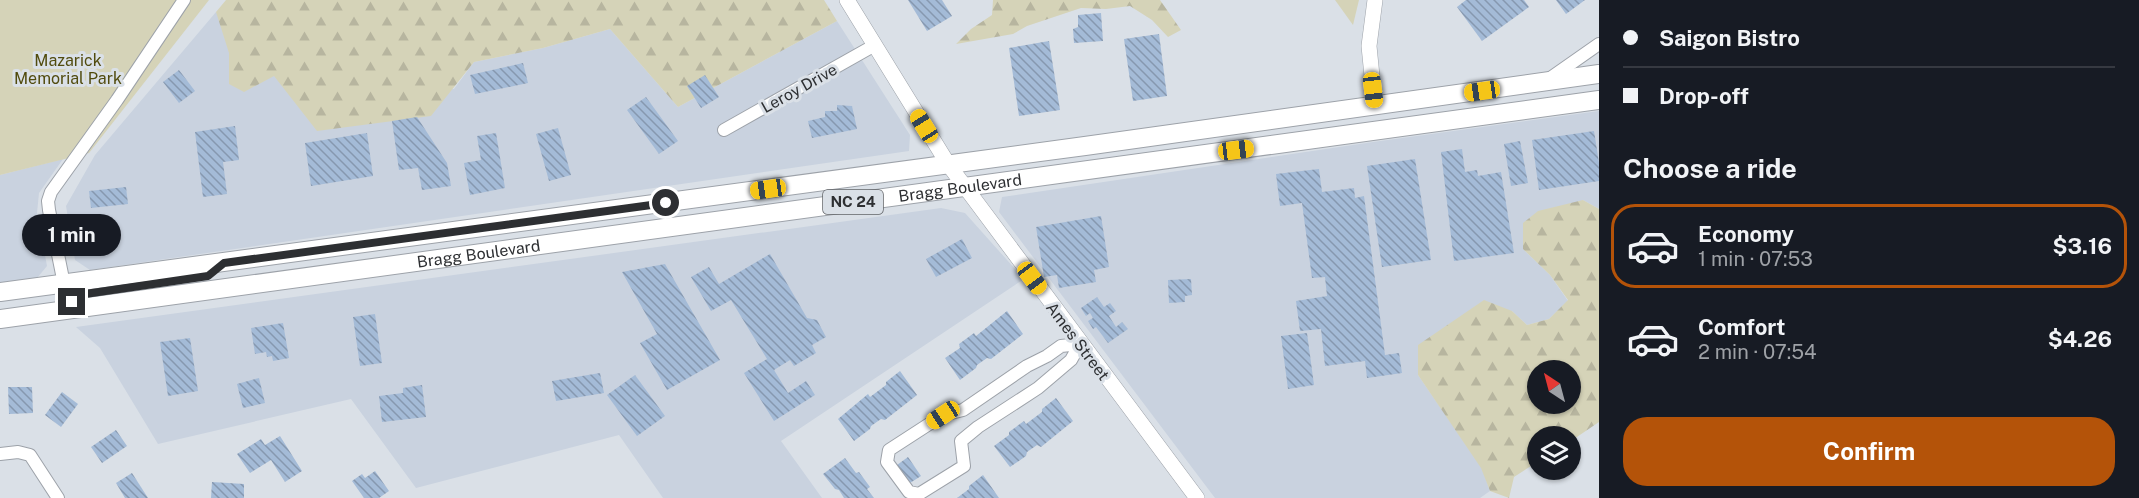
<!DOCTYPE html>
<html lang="en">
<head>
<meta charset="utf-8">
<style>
  :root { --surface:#171b24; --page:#20242c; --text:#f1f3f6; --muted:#9ea1a6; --line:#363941; --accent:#b45309 }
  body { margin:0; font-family:"Public Sans",sans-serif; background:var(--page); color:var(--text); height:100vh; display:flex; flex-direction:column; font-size:22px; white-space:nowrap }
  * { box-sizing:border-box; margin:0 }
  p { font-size:20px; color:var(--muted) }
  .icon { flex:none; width:33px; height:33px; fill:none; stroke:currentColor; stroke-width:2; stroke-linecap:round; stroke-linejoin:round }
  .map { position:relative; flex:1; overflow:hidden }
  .sheet { display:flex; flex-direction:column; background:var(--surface); width:540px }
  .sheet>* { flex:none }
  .banner { display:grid; align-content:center; height:132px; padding:0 24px; background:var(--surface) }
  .needle { width:39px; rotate:324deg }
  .buttons { position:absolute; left:1527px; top:360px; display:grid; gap:12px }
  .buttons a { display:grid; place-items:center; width:54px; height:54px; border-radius:50%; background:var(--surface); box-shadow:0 2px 4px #0004; font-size:30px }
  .end { position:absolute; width:27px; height:27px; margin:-14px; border:8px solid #2d2f32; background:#fff; box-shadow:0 0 0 3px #fff }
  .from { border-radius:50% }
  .bubble { position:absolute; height:42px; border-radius:21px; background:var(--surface); box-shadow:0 2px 4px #0004; font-size:20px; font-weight:700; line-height:42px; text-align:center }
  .car { position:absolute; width:18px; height:36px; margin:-18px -9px; border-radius:8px; box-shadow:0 0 4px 2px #0007; background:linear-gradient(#f5c518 24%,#345 0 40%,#f5c518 0 76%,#345 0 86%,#f5c518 0) }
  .banner b { display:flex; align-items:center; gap:21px; height:57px; font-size:22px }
  .banner b+b { border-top:2px solid var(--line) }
  .banner i { width:15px; height:15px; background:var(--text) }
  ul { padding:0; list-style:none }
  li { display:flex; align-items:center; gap:18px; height:84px; margin:0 12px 9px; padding:0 12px; border:3px solid transparent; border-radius:24px }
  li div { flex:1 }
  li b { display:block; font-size:22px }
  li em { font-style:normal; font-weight:700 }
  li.on { border-color:var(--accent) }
  li>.icon { width:54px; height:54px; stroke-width:1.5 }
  h2 { padding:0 24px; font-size:27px; line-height:72px }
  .action { display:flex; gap:12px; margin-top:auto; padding:12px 24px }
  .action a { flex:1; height:69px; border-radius:24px; background:var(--accent); color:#fff; font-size:24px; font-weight:700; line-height:69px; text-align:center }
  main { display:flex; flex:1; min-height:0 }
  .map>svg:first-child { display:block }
  .built { fill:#c9d2df }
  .green { fill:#d5d3b8 }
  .forest { fill:url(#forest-firs); fill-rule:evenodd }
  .building { fill:url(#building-back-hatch) }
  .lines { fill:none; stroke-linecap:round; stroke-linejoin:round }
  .minor-casing { stroke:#9da2a9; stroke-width:14 }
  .tertiary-casing { stroke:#9da2a9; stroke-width:16 }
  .primary-casing { stroke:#9da2a9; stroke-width:20 }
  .minor { stroke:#fff; stroke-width:12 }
  .tertiary { stroke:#fff; stroke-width:15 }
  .primary { stroke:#fff; stroke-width:18 }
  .route { stroke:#2d2f32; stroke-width:8 }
  .labels { text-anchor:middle; stroke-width:6; stroke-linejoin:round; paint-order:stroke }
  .shield { fill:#dae0e7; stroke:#616468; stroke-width:1.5 }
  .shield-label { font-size:15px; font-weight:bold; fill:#2d2f32 }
  .park-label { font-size:16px; fill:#514b0e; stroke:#dae0e7 }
  .street-label { font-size:16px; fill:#2d2f32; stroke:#dae0e7 }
</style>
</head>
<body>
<main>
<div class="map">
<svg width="1599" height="498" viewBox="0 0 1599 498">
  <defs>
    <pattern id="forest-firs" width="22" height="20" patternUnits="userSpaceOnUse" patternTransform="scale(1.5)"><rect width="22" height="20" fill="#d5d3b8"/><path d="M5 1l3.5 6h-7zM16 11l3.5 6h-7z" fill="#b7b59f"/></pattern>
    <pattern id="building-back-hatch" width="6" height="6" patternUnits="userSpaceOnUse" patternTransform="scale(1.5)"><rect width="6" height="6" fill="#a4bbd7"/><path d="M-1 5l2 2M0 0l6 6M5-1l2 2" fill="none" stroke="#8698af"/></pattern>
  </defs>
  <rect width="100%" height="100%" fill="#dae0e7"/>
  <!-- built -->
  <g class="built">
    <polygon points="216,12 273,76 454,89 474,62 543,48 610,29 678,107 837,21 910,135 909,151 90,270 75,260 66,206 95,155"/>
    <polygon points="1599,111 1599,209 1583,200 1523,249 1550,275 1568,301 1549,319 1527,325 1512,311 1418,375 1482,468 1490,491 1480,498 1215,498 999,212 1002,197 1373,142"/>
    <polygon points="63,159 39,193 37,213 47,266 37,278 0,283 0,175"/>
    <polygon points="941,208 965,213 1024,279 781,441 822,498 663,498 619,435 416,488 351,399 158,444 100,348 76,327"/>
  </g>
  <!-- green -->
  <g class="green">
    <polygon points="0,0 209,0 89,153 0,175"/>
    <polygon points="1335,0 1359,0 1353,25"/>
  </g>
  <!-- forest -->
  <g class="forest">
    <polygon points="226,0 824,0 837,21 678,107 610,29 543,48 474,62 431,116 317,131 274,76 244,92 229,84 229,53 216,12"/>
    <polygon points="993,0 1160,0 1181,30 1168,37 1152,20 1130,6 1106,9 1081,8 1027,26 1013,34 956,44 971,29 992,15"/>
    <path d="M1583,200L1599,209V422L1571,441L1570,436H1538L1537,462L1514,477L1509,498L1490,491L1481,468L1418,375V345L1484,300L1512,311L1527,325L1549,319L1568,300L1550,275L1523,249V223L1538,211ZM1570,370V404H1538V370Z"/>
  </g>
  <!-- building -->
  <g class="building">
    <polygon points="908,0 942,0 952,16 927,31"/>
    <polygon points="1466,0 1524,0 1529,7 1482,41 1457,7"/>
    <polygon points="1556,0 1585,0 1566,14"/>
    <polygon points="1101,13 1103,41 1074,43 1073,29 1078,27 1078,15"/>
    <polygon points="1159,34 1167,96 1133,101 1124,39"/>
    <polygon points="1049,41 1060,110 1019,116 1009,48"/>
    <polygon points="523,63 528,83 475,94 470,75"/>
    <polygon points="179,70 195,91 179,103 163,82"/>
    <polygon points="705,75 719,97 701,108 687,86"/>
    <polygon points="646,97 678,141 659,154 627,110"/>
    <polygon points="837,105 852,106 857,129 812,138 808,121 825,117 825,111 837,111"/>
    <polygon points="417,117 447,163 451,186 422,190 418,168 399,170 392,121"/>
    <polygon points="235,126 239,160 223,162 227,194 203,197 195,132"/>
    <polygon points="558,128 571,175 549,181 536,134"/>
    <polygon points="1594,131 1599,163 1599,181 1539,190 1532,140"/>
    <polygon points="367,133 373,176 311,186 305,143"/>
    <polygon points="496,133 505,188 470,195 464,163 481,160 477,136"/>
    <polygon points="1520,141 1528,183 1511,186 1504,144"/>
    <polygon points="1462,149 1465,172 1477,170 1478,176 1501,172 1514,253 1454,261 1441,152"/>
    <polygon points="1415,159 1431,260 1382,267 1367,166"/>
    <polygon points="1319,169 1322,192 1354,188 1355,198 1364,196 1385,355 1399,353 1402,373 1367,378 1365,361 1325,366 1321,329 1300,331 1296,301 1327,296 1325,277 1312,278 1302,203 1280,206 1276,174"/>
    <polygon points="126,187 128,204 91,208 89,191"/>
    <polygon points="1101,216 1109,267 1094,270 1096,282 1059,288 1057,275 1044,277 1036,227"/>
    <polygon points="962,239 972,258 936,277 926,259"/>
    <polygon points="770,254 807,318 817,320 826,337 812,345 816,353 794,366 790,360 774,370 788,393 806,381 815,395 774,421 744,373 767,359 731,300 711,311 691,277 709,267 719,284"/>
    <polygon points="665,264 720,360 667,390 640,343 657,334 622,272"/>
    <polygon points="1191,279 1192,295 1185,296 1185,302 1169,303 1168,280"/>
    <polygon points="1097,297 1104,307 1110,303 1116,311 1109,316 1116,327 1122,322 1128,329 1108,343 1096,327 1093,329 1088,321 1093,318 1090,313 1086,316 1081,308"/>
    <polygon points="1007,311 1023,334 991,359 987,358 977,365 976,368 960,380 945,358 960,348 959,344 974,333 976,336"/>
    <polygon points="375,314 382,363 360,366 353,317"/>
    <polygon points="283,323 289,358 273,361 272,356 267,357 266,352 255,354 251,328"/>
    <polygon points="1307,333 1314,385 1288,389 1281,336"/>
    <polygon points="190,338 198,391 168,396 160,342"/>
    <polygon points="900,371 917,395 885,420 881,419 871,426 870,429 854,441 838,419 868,394 870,397 886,385 886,382"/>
    <polygon points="600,373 604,393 556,401 552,381"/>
    <polygon points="635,375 665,416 637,436 607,395"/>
    <polygon points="259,378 265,403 243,408 237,384"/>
    <polygon points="422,385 426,417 382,422 379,396 403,393 403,388"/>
    <polygon points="8,387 32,387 33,413 9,414"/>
    <polygon points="62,392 78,404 61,427 45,415"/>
    <polygon points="1056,398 1073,421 1041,447 1037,445 1027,452 1026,456 1010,467 994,446 1009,435 1009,432 1024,421 1026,424 1042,412 1042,409"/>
    <polygon points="116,430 127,446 102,463 91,447"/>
    <polygon points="280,436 302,471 285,482 271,460 250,473 237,454 261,439 265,445"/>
    <polygon points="908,457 921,476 910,483 897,465"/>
    <polygon points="845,458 856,473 859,472 870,487 867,489 874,498 844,498 839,490 835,489 823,474"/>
    <polygon points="375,471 389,491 379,498 364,498 352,481 362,474 365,478"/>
    <polygon points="132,473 148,498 125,498 116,483"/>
    <polygon points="983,475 999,498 957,498 969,489 969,486"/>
    <polygon points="212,482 244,484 244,498 211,498"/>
  </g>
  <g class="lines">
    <defs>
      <g id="minor">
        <polyline points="1549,79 1599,44"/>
        <polyline points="724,130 875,45"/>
        <polyline points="64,284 49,210 48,201 51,192 117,100 184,0"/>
        <polygon points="1080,344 1071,360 1038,388 978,427 961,441 964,466 919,494 909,492 887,462 889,450 943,415 963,410 1027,366 1047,356 1061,346"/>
        <polyline points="0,454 18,452 30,455 58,498"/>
      </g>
      <g id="tertiary">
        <polyline points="847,0 948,164 1197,498"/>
        <polyline points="1375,106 1369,46 1375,0"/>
      </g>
      <g id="primary">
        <polyline points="0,292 1085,146 1599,74"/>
        <path id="s1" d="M0,319L1599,100"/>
      </g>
    </defs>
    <!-- minor casing -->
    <use href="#minor" class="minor-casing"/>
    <!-- tertiary casing -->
    <use href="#tertiary" class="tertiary-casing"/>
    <!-- primary casing -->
    <use href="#primary" class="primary-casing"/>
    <!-- minor -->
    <use href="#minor" class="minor"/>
    <!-- tertiary -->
    <use href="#tertiary" class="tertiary"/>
    <!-- primary -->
    <use href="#primary" class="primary"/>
  </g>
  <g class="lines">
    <!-- route -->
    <polyline class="route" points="72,302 85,294 208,276 224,263 666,203"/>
  </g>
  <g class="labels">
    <!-- shield labels -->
    <rect class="shield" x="823" y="190" width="60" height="24" rx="4.5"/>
    <g class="shield-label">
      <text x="853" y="207">NC 24</text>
    </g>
    <!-- park labels -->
    <g class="park-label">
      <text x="68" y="66">Mazarick<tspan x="68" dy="18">Memorial Park</tspan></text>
    </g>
    <!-- street labels -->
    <g class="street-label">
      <text transform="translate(799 88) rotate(-29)" y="6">Leroy Drive</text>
      <text dy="6" stroke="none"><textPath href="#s1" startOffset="969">Bragg Boulevard</textPath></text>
      <text dy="6" stroke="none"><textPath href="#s1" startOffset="483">Bragg Boulevard</textPath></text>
      <text transform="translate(1078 341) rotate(53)" y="6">Ames Street</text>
    </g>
  </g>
</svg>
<div class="buttons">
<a><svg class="needle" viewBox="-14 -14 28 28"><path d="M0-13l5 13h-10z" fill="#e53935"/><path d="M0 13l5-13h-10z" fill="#9ea1a6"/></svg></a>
<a><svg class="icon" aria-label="layers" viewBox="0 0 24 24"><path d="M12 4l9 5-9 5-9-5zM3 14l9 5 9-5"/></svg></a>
</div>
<i class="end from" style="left:666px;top:203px"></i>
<i class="end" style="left:72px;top:302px"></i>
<div class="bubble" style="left:22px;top:214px;width:99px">1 min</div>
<i class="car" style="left:1373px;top:90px;rotate:173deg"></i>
<i class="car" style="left:1482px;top:91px;rotate:262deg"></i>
<i class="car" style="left:924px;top:126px;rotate:328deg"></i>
<i class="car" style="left:1236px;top:150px;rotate:83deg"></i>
<i class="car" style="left:768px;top:189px;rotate:262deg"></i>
<i class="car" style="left:1032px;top:278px;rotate:143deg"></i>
<i class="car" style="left:943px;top:415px;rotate:237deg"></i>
</div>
<section class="sheet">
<div class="banner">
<b><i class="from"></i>Saigon Bistro</b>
<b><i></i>Drop-off</b>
</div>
<h2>Choose a ride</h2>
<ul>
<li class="on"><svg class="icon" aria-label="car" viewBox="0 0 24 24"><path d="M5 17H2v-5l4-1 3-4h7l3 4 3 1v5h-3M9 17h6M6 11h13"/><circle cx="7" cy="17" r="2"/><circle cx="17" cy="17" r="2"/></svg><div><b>Economy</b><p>1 min · 07:53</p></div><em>$3.16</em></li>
<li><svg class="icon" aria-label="car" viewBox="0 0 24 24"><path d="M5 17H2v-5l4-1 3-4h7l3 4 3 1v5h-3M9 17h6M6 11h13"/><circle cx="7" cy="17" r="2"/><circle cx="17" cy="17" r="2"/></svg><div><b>Comfort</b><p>2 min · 07:54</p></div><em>$4.26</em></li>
</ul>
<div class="action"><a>Confirm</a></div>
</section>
</main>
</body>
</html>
